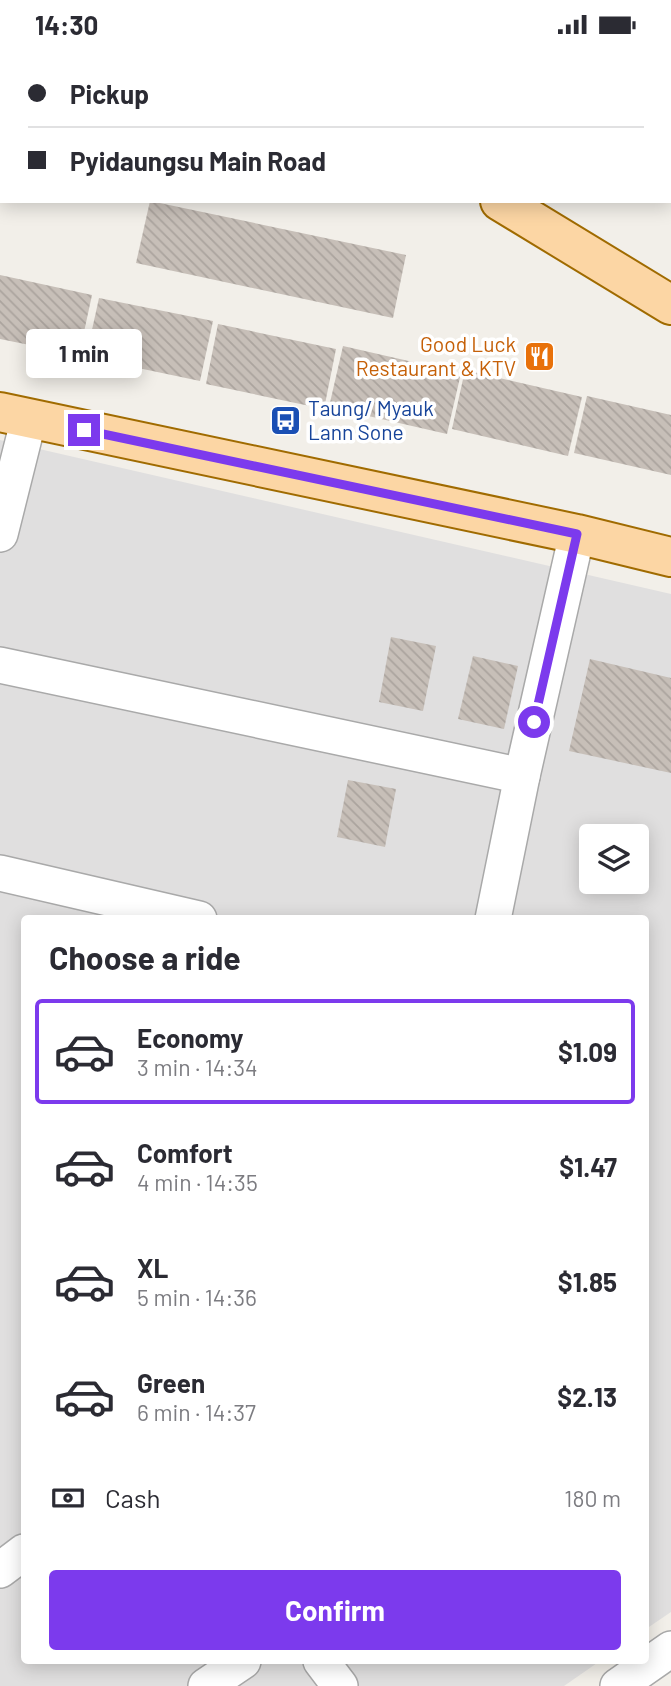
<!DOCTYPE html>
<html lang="en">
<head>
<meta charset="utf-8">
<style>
  :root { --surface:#fff; --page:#f7f7f7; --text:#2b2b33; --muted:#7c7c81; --line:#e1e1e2; --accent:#7c3aed }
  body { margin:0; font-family:Barlow,sans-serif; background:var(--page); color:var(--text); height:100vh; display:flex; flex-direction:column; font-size:26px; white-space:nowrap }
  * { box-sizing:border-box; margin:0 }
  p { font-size:23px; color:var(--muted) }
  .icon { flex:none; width:38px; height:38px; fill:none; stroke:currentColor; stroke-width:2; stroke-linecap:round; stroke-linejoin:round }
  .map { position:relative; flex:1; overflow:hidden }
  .drawer { position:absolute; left:21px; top:866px; width:628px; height:749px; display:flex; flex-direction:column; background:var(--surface); border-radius:7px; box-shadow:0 4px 18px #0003 }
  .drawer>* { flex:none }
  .top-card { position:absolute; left:0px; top:0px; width:672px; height:154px; box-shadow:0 4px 18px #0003; display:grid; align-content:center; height:154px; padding:0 28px; background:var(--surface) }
  .fabs { position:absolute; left:579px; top:775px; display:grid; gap:14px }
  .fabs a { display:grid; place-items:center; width:70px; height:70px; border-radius:7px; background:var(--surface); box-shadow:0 4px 18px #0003; font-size:35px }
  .end { position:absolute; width:32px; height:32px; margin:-16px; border:9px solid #7c3aed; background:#fff; box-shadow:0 0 0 4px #fff }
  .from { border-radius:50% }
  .bubble { position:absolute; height:49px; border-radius:7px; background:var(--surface); box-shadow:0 4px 18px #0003; font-size:23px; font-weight:700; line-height:49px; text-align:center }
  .top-card b { display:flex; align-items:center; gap:24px; height:66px; font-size:26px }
  .top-card b+b { border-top:2px solid var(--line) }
  .top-card i { width:18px; height:18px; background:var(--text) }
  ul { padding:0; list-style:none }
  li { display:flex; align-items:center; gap:21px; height:105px; margin:0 14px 10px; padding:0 14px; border:4px solid transparent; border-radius:7px }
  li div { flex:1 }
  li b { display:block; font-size:26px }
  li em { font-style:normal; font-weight:700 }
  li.current { border-color:var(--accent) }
  li>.icon { width:63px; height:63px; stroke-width:1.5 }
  h2 { padding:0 28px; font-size:32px; line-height:84px }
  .pay { display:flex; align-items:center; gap:18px; height:77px; padding:0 28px; font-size:26px }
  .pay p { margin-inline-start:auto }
  .button { display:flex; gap:14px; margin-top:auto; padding:14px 28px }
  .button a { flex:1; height:80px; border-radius:7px; background:var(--accent); color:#fff; font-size:28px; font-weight:700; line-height:80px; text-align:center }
  .status { display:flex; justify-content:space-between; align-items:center; height:49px; padding:0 35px; background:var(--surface); direction:ltr }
  .status svg { height:19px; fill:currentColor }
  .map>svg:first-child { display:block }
  .residential { fill:#e0dfdf; fill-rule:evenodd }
  .building { fill:url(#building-back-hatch) }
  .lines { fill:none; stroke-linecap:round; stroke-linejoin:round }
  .minor-casing { stroke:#a9a9a9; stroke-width:38 }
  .major-casing { stroke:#a06b00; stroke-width:42 }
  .minor { stroke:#fff; stroke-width:35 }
  .major { stroke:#fcd6a4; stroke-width:38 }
  .rail-casing { stroke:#707070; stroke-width:8 }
  .rail { stroke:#fff; stroke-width:5; stroke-dasharray:16; stroke-linecap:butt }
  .route { stroke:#7c3aed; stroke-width:9 }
  .labels { text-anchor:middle; stroke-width:7; stroke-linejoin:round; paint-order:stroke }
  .food-label { font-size:21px; fill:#c56008; stroke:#fff; text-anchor:end }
  .transit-label { font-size:21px; fill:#164399; stroke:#fff; text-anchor:start }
</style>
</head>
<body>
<div class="status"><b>14:30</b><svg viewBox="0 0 49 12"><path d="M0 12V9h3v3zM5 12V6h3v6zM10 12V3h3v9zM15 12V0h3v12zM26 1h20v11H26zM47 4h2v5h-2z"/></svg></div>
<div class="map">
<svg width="671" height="1637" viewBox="0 0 671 1637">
  <defs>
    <pattern id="building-back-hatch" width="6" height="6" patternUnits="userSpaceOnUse" patternTransform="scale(1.75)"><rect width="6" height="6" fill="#c7bfb8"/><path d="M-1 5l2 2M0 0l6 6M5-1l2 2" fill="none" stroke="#aba49e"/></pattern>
  </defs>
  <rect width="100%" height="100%" fill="#f2efe9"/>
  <!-- residential -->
  <path class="residential" d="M0,391L671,545V1563L646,1580V870H24V1612H600L564,1637H0ZM592,788H637V833H592Z"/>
  <!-- building -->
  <g class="building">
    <polygon points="150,152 406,206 393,269 136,214"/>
    <polygon points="0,226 92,246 79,306 0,290"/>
    <polygon points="99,249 213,272 200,332 86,308"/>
    <polygon points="218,275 336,300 324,360 206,335"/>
    <polygon points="343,297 461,324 447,385 329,358"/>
    <polygon points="465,321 582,348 568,407 452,380"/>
    <polygon points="587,347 671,366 671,426 574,404"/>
    <polygon points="391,588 436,597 423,662 379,653"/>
    <polygon points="473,607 518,617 504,680 458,670"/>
    <polygon points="590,610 671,629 671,724 569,702"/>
    <polygon points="348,731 396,740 385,798 337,788"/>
  </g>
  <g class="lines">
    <defs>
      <g id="minor">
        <polyline points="670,89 671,89"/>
        <polyline points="0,485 29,369"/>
        <polyline points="0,616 522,727"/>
        <polyline points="0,824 199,870"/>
        <polyline points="493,870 522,727 577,485"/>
        <polyline points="0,1521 24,1503"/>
        <polyline points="321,1612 340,1637"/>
        <polyline points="206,1637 243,1612"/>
        <polyline points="618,1637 671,1600"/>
      </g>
      <g id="major">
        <polyline points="324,0 325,2"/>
        <polyline points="500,152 671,256"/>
        <polyline points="0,363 577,485 671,508"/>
      </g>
    </defs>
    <!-- minor casing -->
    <use href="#minor" class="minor-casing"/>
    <!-- major casing -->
    <use href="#major" class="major-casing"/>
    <!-- minor -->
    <use href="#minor" class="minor"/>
    <!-- major -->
    <use href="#major" class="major"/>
    <defs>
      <polyline id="rail" points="0,1 4,0"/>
    </defs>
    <!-- rail casing -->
    <use href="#rail" class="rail-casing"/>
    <!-- rail -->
    <use href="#rail" class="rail"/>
  </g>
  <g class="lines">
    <!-- route -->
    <polyline class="route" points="84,381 577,485 534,673"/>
  </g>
  <!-- icons -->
  <defs>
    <symbol id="restaurant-square" viewBox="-11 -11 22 22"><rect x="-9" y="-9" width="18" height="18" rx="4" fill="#e8710a" stroke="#fff"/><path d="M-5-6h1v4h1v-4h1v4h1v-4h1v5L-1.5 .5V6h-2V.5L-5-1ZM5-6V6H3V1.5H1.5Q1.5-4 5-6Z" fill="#fff"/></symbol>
    <symbol id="bus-square" viewBox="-11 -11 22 22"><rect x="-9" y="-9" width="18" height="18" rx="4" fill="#1a4fb4" stroke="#fff"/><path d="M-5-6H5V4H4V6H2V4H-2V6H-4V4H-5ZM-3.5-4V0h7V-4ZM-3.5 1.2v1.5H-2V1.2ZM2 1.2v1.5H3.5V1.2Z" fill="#fff"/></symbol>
  </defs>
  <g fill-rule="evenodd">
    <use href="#restaurant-square" x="522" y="290" width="35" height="35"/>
    <use href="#bus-square" x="268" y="354" width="35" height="35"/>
  </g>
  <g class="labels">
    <!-- food labels -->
    <g class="food-label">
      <text x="516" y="303">Good Luck<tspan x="516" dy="24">Restaurant &amp; KTV</tspan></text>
    </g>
    <!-- transit labels -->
    <g class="transit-label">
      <text x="308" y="367">Taung/ Myauk<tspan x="308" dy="24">Lann Sone</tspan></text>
    </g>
  </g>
</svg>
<div class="fabs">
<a><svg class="icon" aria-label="layers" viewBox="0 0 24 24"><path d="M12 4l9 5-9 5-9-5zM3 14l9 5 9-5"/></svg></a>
</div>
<i class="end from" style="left:534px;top:673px"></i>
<i class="end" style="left:84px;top:381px"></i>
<div class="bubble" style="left:26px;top:280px;width:116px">1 min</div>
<div class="top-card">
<b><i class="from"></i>Pickup</b>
<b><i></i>Pyidaungsu Main Road</b>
</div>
<section class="drawer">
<h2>Choose a ride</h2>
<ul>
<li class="current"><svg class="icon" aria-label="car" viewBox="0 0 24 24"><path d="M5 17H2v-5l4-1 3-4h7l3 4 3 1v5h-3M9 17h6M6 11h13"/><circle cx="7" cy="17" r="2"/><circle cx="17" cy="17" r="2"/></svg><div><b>Economy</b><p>3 min · 14:34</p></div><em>$1.09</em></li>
<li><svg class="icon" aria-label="car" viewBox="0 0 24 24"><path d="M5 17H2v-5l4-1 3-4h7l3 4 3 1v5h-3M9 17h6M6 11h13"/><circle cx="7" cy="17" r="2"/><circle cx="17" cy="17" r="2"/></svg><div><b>Comfort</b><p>4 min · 14:35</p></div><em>$1.47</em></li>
<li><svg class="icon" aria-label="car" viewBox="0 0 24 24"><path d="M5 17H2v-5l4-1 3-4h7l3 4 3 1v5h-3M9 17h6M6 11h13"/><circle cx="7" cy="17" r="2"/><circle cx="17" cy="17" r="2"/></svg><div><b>XL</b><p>5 min · 14:36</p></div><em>$1.85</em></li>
<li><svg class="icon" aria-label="car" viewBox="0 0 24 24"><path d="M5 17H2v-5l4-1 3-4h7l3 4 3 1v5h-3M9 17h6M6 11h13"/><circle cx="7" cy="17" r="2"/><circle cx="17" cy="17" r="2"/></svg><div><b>Green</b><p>6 min · 14:37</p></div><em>$2.13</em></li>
</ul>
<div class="pay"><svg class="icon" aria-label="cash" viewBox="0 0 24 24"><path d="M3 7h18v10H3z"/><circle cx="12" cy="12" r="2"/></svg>Cash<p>180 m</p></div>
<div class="button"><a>Confirm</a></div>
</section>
</div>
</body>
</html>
